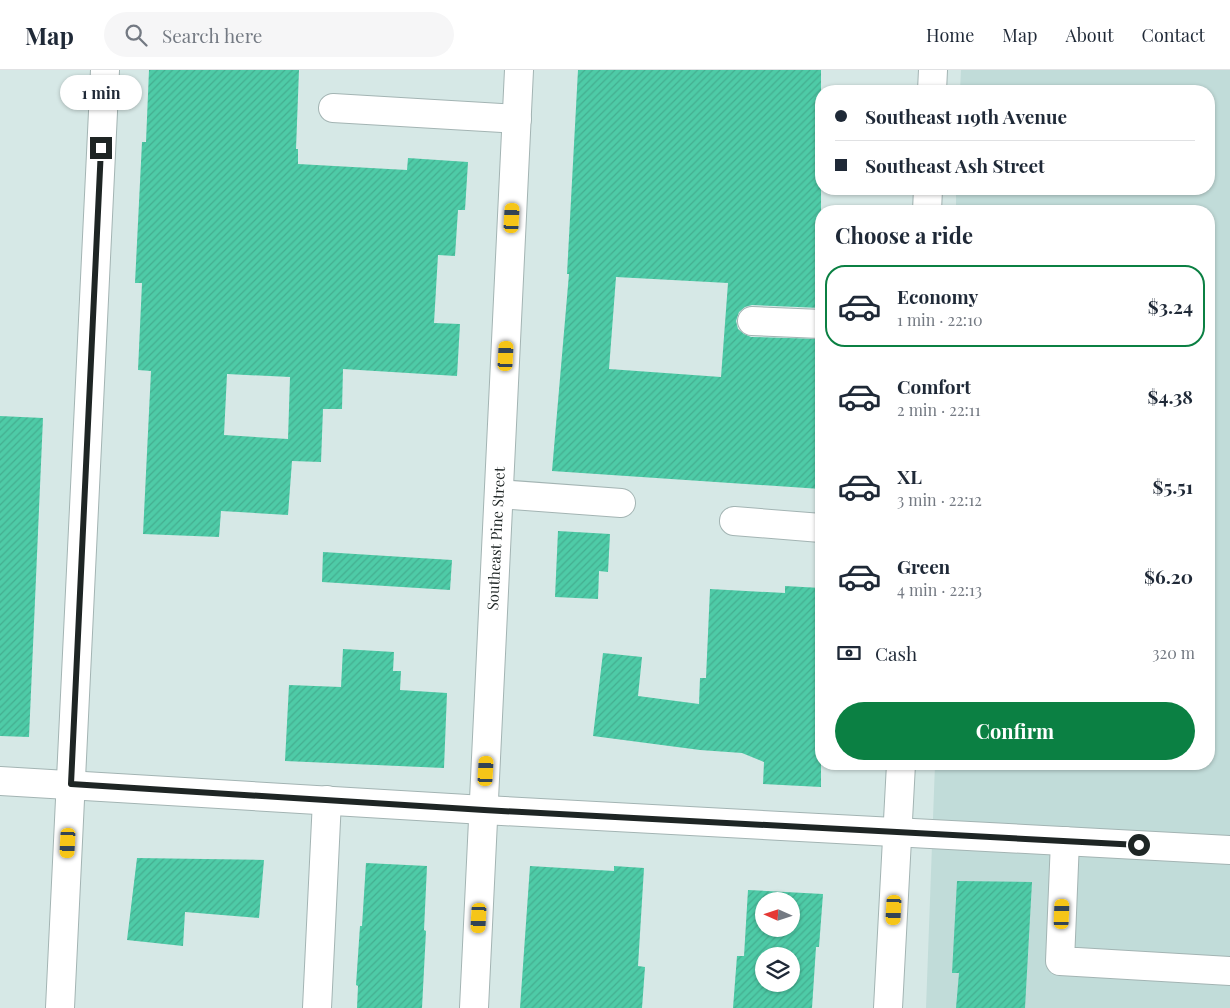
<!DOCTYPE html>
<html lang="en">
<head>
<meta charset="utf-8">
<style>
  :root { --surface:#fff; --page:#f6f6f7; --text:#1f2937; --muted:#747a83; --line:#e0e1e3; --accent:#0b8043 }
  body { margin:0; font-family:"Playfair Display",serif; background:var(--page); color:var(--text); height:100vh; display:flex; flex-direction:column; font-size:19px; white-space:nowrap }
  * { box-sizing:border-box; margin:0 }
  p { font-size:16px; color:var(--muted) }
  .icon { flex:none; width:28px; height:28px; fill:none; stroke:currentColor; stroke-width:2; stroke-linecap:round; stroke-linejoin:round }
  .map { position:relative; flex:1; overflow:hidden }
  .sheet { position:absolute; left:815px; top:135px; width:400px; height:565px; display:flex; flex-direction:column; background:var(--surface); border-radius:20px; box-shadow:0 1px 4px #0004 }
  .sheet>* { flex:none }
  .top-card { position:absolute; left:815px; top:15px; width:400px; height:110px; border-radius:20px; box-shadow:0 1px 4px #0004; display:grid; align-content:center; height:110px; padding:0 20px; background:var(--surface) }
  .needle { width:32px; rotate:273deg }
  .buttons { position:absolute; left:755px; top:822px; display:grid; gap:10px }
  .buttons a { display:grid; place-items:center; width:45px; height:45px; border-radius:50%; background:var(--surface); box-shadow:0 1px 4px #0004; font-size:25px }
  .end { position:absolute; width:22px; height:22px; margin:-11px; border:6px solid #1e2524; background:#fff; box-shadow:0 0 0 2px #fff }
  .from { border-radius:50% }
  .bubble { position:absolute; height:35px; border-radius:18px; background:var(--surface); box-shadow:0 1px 4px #0004; font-size:16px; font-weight:700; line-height:35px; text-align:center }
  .car { position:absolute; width:15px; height:30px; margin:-15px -8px; border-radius:6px; box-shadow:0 0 4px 1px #0007; background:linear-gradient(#f5c518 24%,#345 0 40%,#f5c518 0 76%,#345 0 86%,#f5c518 0) }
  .top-card b { display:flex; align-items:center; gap:18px; height:48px; font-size:19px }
  .top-card b+b { border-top:1px solid var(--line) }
  .top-card i { width:12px; height:12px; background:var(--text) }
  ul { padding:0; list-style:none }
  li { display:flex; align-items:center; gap:15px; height:82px; margin:0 10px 8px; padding:0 10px; border:2px solid transparent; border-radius:20px }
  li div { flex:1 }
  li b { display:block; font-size:19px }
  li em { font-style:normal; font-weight:700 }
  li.on { border-color:var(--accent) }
  li>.icon { width:45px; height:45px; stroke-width:1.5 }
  h2 { padding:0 20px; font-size:22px; line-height:60px }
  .pay { display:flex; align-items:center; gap:12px; height:55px; padding:0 20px; font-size:19px }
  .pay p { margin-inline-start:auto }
  .cta { display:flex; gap:10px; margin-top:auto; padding:10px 20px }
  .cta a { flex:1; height:58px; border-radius:30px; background:var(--accent); color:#fff; font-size:20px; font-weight:700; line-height:58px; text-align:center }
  header { display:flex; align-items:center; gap:30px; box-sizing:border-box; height:70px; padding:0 25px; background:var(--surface); border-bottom:1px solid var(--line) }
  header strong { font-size:24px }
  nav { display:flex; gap:28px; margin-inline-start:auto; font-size:18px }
  .search { width:350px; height:45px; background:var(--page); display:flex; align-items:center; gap:12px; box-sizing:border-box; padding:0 18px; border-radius:28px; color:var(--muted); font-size:19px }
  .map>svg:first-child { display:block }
  .built { fill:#c1dcd9 }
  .building { fill:url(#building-hatch); fill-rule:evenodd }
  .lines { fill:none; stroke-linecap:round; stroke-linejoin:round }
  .minor-casing { stroke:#a3b4b3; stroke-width:30 }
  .minor { stroke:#fff; stroke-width:28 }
  .route { stroke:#1e2524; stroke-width:6 }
  .labels { text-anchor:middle; stroke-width:5; stroke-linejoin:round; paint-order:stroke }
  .street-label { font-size:15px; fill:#1e2524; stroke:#d6e8e6 }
</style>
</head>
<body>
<header>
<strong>Map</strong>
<div class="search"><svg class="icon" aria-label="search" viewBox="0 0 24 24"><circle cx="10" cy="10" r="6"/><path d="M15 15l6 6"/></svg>Search here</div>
<nav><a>Home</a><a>Map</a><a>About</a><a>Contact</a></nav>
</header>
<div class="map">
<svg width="1230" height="938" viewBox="0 0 1230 938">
  <defs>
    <pattern id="building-hatch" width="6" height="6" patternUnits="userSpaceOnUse" patternTransform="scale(1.25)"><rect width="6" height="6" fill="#4ecba7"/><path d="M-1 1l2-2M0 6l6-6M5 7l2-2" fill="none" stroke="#44ae90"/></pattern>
  </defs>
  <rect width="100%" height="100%" fill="#d6e8e6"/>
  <!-- built -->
  <polygon class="built" points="961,0 1230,0 1230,938 926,938 935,694 1209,694 1209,141 956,141 956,119 1209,119 1209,21 960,21"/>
  <!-- building -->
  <g class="building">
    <path d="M149,0H299L296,79H298V94L407,100L408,88L468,92L465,140H458L455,186L438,185L434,253L460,254L457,306L343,299L342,339H323L321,392L292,391L288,445L221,441L219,467L143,464L151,301L138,300L142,213H135L142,72H146ZM227,304L290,307L288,369L224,365Z"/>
    <path d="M578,0H821V238L752,235L745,237L739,242L736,251L738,259L744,264L751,267L821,269V419L552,401L569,204H567ZM616,207L728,213L721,307L609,299Z"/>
    <polygon points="0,346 43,348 29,667 0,666"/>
    <polygon points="558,461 610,464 608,502 599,501 598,529 555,527"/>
    <polygon points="323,482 452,490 450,520 322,512"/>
    <polygon points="785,516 821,518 821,717 763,714 764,692 742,683 700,680 593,666 603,583 642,587 638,626 699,634 700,608 706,608 710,519 785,523"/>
    <polygon points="343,579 394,582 393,601 401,601 400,620 447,623 444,698 285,691 289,615 341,617"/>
    <polygon points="137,788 264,790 259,848 185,842 183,876 127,870"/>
    <polygon points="366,793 427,796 424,860 426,861 422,938 357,938 358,916 356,915 360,856 362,856"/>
    <polygon points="530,796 614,801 614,796 644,798 638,896 645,897 642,938 520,938"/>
    <polygon points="957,811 1032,812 1025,938 956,938 959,903 952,903"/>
    <path d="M748,820L823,824L819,877H816L812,938H733L737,886H744ZM764,831H791V859H764ZM764,886H791V914H764Z"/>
  </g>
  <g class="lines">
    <defs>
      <g id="minor">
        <polyline points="932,21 933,0"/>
        <polyline points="333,38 517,49"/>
        <polyline points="927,141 928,119"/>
        <polyline points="752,251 821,254"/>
        <polyline points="499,424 621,433"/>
        <polyline points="734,451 821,458"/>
        <polyline points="0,711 484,740 1230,780"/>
        <polyline points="1065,771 1060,891 1230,901"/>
        <polyline points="60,938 105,0"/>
        <polyline points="317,938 327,730"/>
        <path id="s1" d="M474,938L519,0"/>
        <polyline points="888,938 901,694"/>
      </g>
    </defs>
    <!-- minor casing -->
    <use href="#minor" class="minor-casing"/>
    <!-- minor -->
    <use href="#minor" class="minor"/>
  </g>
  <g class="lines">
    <!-- route -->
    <polyline class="route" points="101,78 71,714 484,740 1139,775"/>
  </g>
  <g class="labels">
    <!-- street labels -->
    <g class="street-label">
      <text dy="5" stroke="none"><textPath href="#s1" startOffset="470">Southeast Pine Street</textPath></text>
    </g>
  </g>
</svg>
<div class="buttons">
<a><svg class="needle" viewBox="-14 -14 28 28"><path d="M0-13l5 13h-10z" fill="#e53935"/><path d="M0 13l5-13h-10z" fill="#747a83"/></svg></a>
<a><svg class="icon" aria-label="layers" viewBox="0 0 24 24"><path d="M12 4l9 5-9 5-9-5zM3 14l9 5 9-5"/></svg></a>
</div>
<i class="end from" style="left:1139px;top:775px"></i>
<i class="end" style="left:101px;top:78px"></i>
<div class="bubble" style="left:60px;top:5px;width:82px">1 min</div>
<i class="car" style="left:512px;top:148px;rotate:3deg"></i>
<i class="car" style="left:506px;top:286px;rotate:3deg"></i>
<i class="car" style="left:486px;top:701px;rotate:3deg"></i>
<i class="car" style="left:68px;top:773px;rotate:183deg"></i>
<i class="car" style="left:894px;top:840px;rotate:183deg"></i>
<i class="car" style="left:1062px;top:844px;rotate:2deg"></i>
<i class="car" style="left:479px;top:848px;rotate:183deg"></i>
<div class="top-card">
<b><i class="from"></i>Southeast 119th Avenue</b>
<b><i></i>Southeast Ash Street</b>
</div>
<section class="sheet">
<h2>Choose a ride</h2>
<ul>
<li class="on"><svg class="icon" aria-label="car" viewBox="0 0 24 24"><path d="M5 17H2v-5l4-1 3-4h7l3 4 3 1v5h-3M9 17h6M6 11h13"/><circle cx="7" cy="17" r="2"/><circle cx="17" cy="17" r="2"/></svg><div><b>Economy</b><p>1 min · 22:10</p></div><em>$3.24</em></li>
<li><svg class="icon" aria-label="car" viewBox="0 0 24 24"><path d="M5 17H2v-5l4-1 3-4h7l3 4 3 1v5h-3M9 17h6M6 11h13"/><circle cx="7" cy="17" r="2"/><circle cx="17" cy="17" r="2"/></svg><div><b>Comfort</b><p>2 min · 22:11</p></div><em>$4.38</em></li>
<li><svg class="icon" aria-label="car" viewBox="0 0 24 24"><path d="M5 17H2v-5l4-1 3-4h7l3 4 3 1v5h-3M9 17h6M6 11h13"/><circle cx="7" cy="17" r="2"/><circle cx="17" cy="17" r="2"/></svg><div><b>XL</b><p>3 min · 22:12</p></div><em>$5.51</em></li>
<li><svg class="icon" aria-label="car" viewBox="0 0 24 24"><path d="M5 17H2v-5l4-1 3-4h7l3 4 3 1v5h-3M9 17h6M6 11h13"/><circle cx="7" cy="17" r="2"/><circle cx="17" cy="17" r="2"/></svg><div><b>Green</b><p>4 min · 22:13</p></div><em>$6.20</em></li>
</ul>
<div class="pay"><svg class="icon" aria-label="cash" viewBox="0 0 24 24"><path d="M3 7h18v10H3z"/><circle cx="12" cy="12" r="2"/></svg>Cash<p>320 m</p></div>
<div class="cta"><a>Confirm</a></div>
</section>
</div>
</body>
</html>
